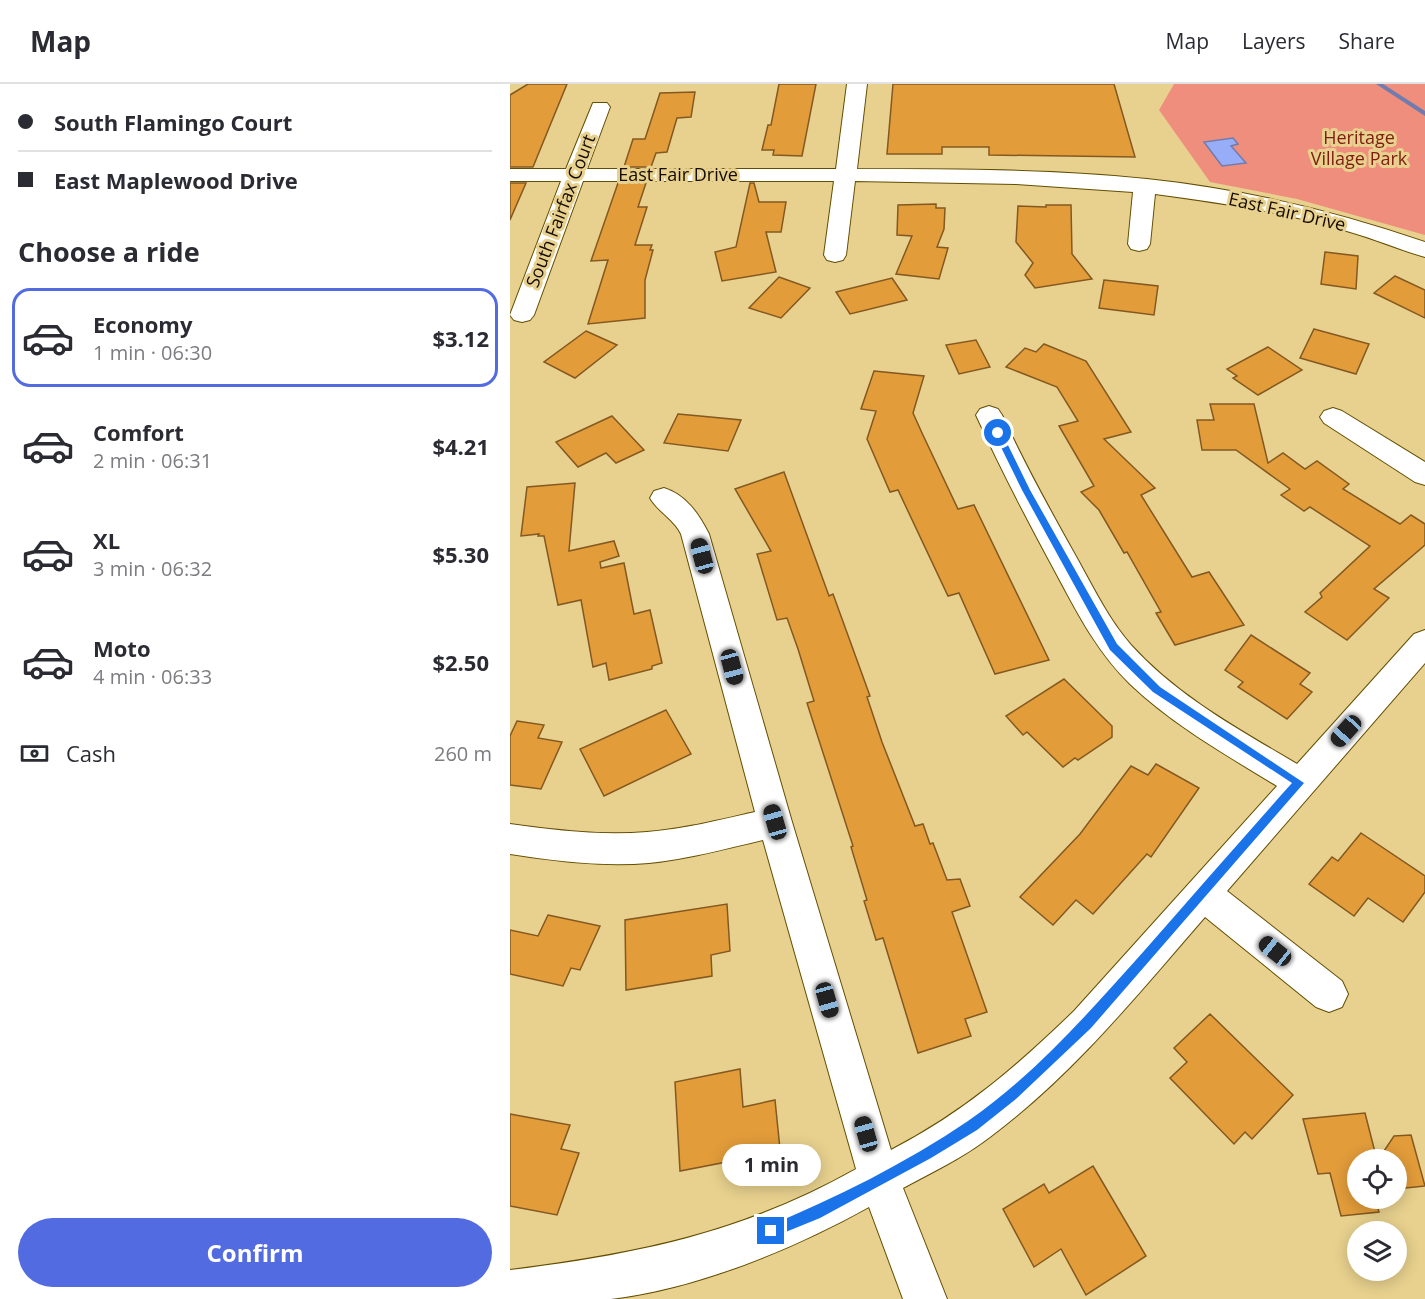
<!DOCTYPE html>
<html lang="en">
<head>
<meta charset="utf-8">
<style>
  :root { --surface:#fff; --page:#f7f7f7; --text:#2b2b33; --muted:#7c7c81; --line:#e1e1e2; --accent:#536be0 }
  body { margin:0; font-family:"Open Sans",sans-serif; background:var(--page); color:var(--text); height:100vh; display:flex; flex-direction:column; font-size:22px; white-space:nowrap }
  * { box-sizing:border-box; margin:0 }
  p { font-size:20px; color:var(--muted) }
  .icon { flex:none; width:33px; height:33px; fill:none; stroke:currentColor; stroke-width:2; stroke-linecap:round; stroke-linejoin:round }
  .map { position:relative; flex:1; overflow:hidden }
  .drawer { display:flex; flex-direction:column; background:var(--surface); width:510px }
  .drawer>* { flex:none }
  .banner { display:grid; align-content:center; height:132px; padding:0 18px; background:var(--surface) }
  .controls { position:absolute; left:837px; top:1065px; display:grid; gap:12px }
  .controls a { display:grid; place-items:center; width:60px; height:60px; border-radius:50%; background:var(--surface); box-shadow:0 3px 15px #0003; font-size:30px }
  .end { position:absolute; width:27px; height:27px; margin:-14px; border:8px solid #1a73e8; background:#fff; box-shadow:0 0 0 3px #fff }
  .from { border-radius:50% }
  .bubble { position:absolute; height:42px; border-radius:21px; background:var(--surface); box-shadow:0 3px 15px #0003; font-size:20px; font-weight:700; line-height:42px; text-align:center }
  .car { position:absolute; width:18px; height:36px; margin:-18px -9px; border-radius:8px; box-shadow:0 0 4px 2px #0007; background:linear-gradient(#222 24%,#8ab4d8 0 40%,#222 0 76%,#8ab4d8 0 86%,#222 0) }
  .banner b { display:flex; align-items:center; gap:21px; height:57px; font-size:22px }
  .banner b+b { border-top:2px solid var(--line) }
  .banner i { width:15px; height:15px; background:var(--text) }
  ul { padding:0; list-style:none }
  li { display:flex; align-items:center; gap:18px; height:99px; margin:0 12px 9px; padding:0 6px; border:3px solid transparent; border-radius:18px }
  li div { flex:1 }
  li b { display:block; font-size:22px }
  li em { font-style:normal; font-weight:700 }
  li.selected { border-color:var(--accent) }
  li>.icon { width:54px; height:54px; stroke-width:1.5 }
  h2 { padding:0 18px; font-size:27px; line-height:72px }
  .pay { display:flex; align-items:center; gap:15px; height:66px; padding:0 18px; font-size:22px }
  .pay p { margin-inline-start:auto }
  .action { display:flex; gap:12px; margin-top:auto; padding:12px 18px }
  .action a { flex:1; height:69px; border-radius:36px; background:var(--accent); color:#fff; font-size:24px; font-weight:700; line-height:69px; text-align:center }
  header { display:flex; align-items:center; gap:36px; box-sizing:border-box; height:84px; padding:0 30px; background:var(--surface); border-bottom:2px solid var(--line) }
  header strong { font-size:28px }
  nav { display:flex; gap:33px; margin-inline-start:auto; font-size:21px }
  main { display:flex; flex:1; min-height:0 }
  .map>svg:first-child { display:block }
  .green { fill:#ef8e7c }
  .water { fill:#98adf8; stroke:#707cae; stroke-width:1.5 }
  .lines { fill:none; stroke-linecap:round; stroke-linejoin:round }
  .stream { fill:#707cae; fill-rule:evenodd }
  .building { fill:#e29c3a; stroke:#835921; stroke-width:1.5 }
  .minor-casing { stroke:#634e00; stroke-width:2 }
  .minor { fill:#fff; fill-rule:evenodd }
  .route { fill:#1a73e8 }
  .labels { text-anchor:middle; stroke-width:6; stroke-linejoin:round; paint-order:stroke }
  .far-park-label { font-size:18px; fill:#7e1d0f; stroke:#e8d18e }
  .far-street-label { font-size:18px; fill:#140b00; stroke:#e8d18e }
</style>
</head>
<body>
<header>
<strong>Map</strong>
<nav><a>Map</a><a>Layers</a><a>Share</a></nav>
</header>
<main>
<section class="drawer">
<div class="banner">
<b><i class="from"></i>South Flamingo Court</b>
<b><i></i>East Maplewood Drive</b>
</div>
<h2>Choose a ride</h2>
<ul>
<li class="selected"><svg class="icon" aria-label="car" viewBox="0 0 24 24"><path d="M5 17H2v-5l4-1 3-4h7l3 4 3 1v5h-3M9 17h6M6 11h13"/><circle cx="7" cy="17" r="2"/><circle cx="17" cy="17" r="2"/></svg><div><b>Economy</b><p>1 min · 06:30</p></div><em>$3.12</em></li>
<li><svg class="icon" aria-label="car" viewBox="0 0 24 24"><path d="M5 17H2v-5l4-1 3-4h7l3 4 3 1v5h-3M9 17h6M6 11h13"/><circle cx="7" cy="17" r="2"/><circle cx="17" cy="17" r="2"/></svg><div><b>Comfort</b><p>2 min · 06:31</p></div><em>$4.21</em></li>
<li><svg class="icon" aria-label="car" viewBox="0 0 24 24"><path d="M5 17H2v-5l4-1 3-4h7l3 4 3 1v5h-3M9 17h6M6 11h13"/><circle cx="7" cy="17" r="2"/><circle cx="17" cy="17" r="2"/></svg><div><b>XL</b><p>3 min · 06:32</p></div><em>$5.30</em></li>
<li><svg class="icon" aria-label="car" viewBox="0 0 24 24"><path d="M5 17H2v-5l4-1 3-4h7l3 4 3 1v5h-3M9 17h6M6 11h13"/><circle cx="7" cy="17" r="2"/><circle cx="17" cy="17" r="2"/></svg><div><b>Moto</b><p>4 min · 06:33</p></div><em>$2.50</em></li>
</ul>
<div class="pay"><svg class="icon" aria-label="cash" viewBox="0 0 24 24"><path d="M3 7h18v10H3z"/><circle cx="12" cy="12" r="2"/></svg>Cash<p>260 m</p></div>
<div class="action"><a>Confirm</a></div>
</section>
<div class="map">
<svg width="915" height="1215" viewBox="0 0 915 1215">
  <rect width="100%" height="100%" fill="#e8d18e"/>
  <!-- green -->
  <polygon class="green" points="664,0 915,0 915,151 787,115 700,98 649,26"/>
  <!-- water -->
  <polygon class="water" points="723,54 728,60 721,62 736,79 712,82 694,58"/>
  <g class="lines">
    <!-- stream -->
    <polygon class="stream" points="866,0 873,0 915,27 915,32"/>
  </g>
  <!-- building -->
  <g class="building">
    <polygon points="18,0 57,0 23,83 0,83 0,11"/>
    <polygon points="269,0 306,0 292,72 263,71 264,66 252,66 258,41 261,41"/>
    <polygon points="383,0 604,0 625,73 479,71 479,63 432,63 432,70 377,70"/>
    <polygon points="185,8 181,33 167,34 157,68 146,69 141,83 114,83 123,55 135,55 150,9"/>
    <polygon points="0,99 16,99 0,136"/>
    <polygon points="108,99 136,99 128,123 137,123 125,161 142,161 140,166 143,166 135,196 135,234 78,240 98,176 81,177"/>
    <polygon points="240,99 244,99 249,118 276,118 271,148 256,148 266,188 212,197 205,168 226,163"/>
    <polygon points="426,120 426,124 435,124 434,145 427,163 438,164 429,195 386,190 402,152 387,151 388,121"/>
    <polygon points="536,121 561,121 562,170 582,195 525,204 515,191 523,179 506,158 508,122 536,123"/>
    <polygon points="815,168 848,172 846,205 811,200"/>
    <polygon points="885,192 915,206 915,234 864,209"/>
    <polygon points="269,193 300,204 271,234 239,224"/>
    <polygon points="382,194 397,216 340,230 326,208"/>
    <polygon points="594,196 648,202 644,231 589,224"/>
    <polygon points="804,245 859,260 846,290 790,274"/>
    <polygon points="76,247 107,261 65,294 34,278"/>
    <polygon points="466,256 480,283 449,290 436,261"/>
    <polygon points="534,260 576,277 621,348 594,355 645,404 631,411 682,493 699,488 734,541 665,561 646,529 651,528 617,468 614,469 589,426 571,408 584,402 549,342 568,337 547,303 496,283 515,264 526,268"/>
    <polygon points="758,263 792,286 748,311 723,294 727,292 717,285"/>
    <polygon points="364,287 414,292 403,329 412,349 448,425 464,421 539,576 485,590 449,509 438,512 388,406 380,408 357,355 366,327 351,325"/>
    <polygon points="700,320 744,320 758,379 773,369 795,385 807,377 839,400 833,405 890,440 901,431 915,440 915,461 864,505 879,514 837,556 795,528 812,513 810,509 860,462 800,423 794,427 771,411 780,405 726,366 692,366 687,336 704,336"/>
    <polygon points="168,330 190,332 231,336 218,367 154,359"/>
    <polygon points="102,332 134,366 106,379 96,369 68,383 46,358"/>
    <polygon points="274,388 319,512 323,510 360,612 357,613 372,658 405,742 413,740 420,760 423,759 437,796 450,795 460,822 442,828 477,928 455,935 461,952 408,969 373,854 366,856 354,817 357,816 341,763 343,762 297,619 304,617 288,565 277,534 267,536 247,470 261,467 225,405"/>
    <polygon points="65,399 59,467 104,457 109,472 90,478 91,484 114,479 124,530 140,526 152,579 142,582 142,585 99,596 96,579 83,583 71,516 48,521 34,452 28,452 29,450 11,452 17,403"/>
    <polygon points="741,551 800,589 790,600 802,608 777,635 728,603 733,598 715,586"/>
    <polygon points="554,595 602,642 602,653 568,676 565,674 553,683 517,648 513,651 496,632"/>
    <polygon points="156,626 181,670 94,712 70,665"/>
    <polygon points="7,637 34,641 28,654 52,658 31,705 0,701 0,652"/>
    <polygon points="646,680 689,704 641,773 637,770 583,830 566,816 543,841 510,813 570,750 621,682 638,691"/>
    <polygon points="851,749 915,792 915,808 893,838 858,814 844,832 799,800 822,773 828,777"/>
    <polygon points="217,820 220,867 201,871 202,892 116,906 115,836"/>
    <polygon points="38,831 90,842 70,886 61,884 53,902 0,890 0,846 28,852"/>
    <polygon points="700,930 783,1011 742,1055 735,1048 724,1060 660,994 677,978 664,964"/>
    <polygon points="230,985 233,1023 265,1016 271,1075 223,1085 222,1077 170,1087 165,998"/>
    <polygon points="855,1029 867,1076 848,1076 848,1114 865,1114 869,1128 831,1132 820,1089 808,1090 793,1035"/>
    <polygon points="0,1030 60,1041 51,1065 69,1069 47,1131 0,1122"/>
    <polygon points="901,1051 915,1102 886,1105 886,1076 868,1076 884,1052"/>
    <polygon points="583,1082 636,1172 576,1211 551,1165 524,1183 493,1125 534,1100 539,1109"/>
  </g>
  <g class="lines">
    <defs>
      <g id="minor">
        <path d="M337,0H357L347,85C443,85 542,85 637,95C732,105 825,127 915,158V173C890,166 865,155 840,148C776,128 711,119 645,110L640,160L637,165L629,167L621,165L618,160L623,108L506,100L345,97L336,171L333,176L325,178L317,176L314,171L324,97H73L24,231L20,236L12,238L4,236L0,231L51,97H0V85H56L83,19H97L100,23L77,85H326Z"/>
        <path d="M479,322L488,325L492,331C515,381 541,428 568,476C584,505 599,536 621,561C667,612 728,645 787,680L904,550L915,546V579L717,807L832,897L838,910L832,923L819,928L806,923L695,833C628,910 563,991 480,1053C454,1073 423,1088 393,1104L437,1215H393L359,1123C284,1165 186,1205 101,1215C68,1215 33,1215 0,1215V1186C128,1170 232,1149 346,1085L253,756C215,765 178,775 139,779C93,783 46,777 0,770V740C45,746 91,752 137,748C174,745 209,736 245,728L171,450C164,435 148,428 140,414L144,407L154,404C176,411 189,430 199,450L282,738L381,1066C454,1028 505,984 564,927L767,702C716,671 663,641 620,600C584,565 564,522 540,478C514,430 489,381 466,331L470,325Z"/>
        <polygon points="823,324 832,327 915,378 915,401 905,398 814,339 810,333 814,327"/>
      </g>
    </defs>
    <!-- minor casing -->
    <use href="#minor" class="minor-casing"/>
    <!-- minor -->
    <use href="#minor" class="minor"/>
  </g>
  <!-- route -->
  <path class="route" d="M488,346L492,349L520,406L607,560L650,603L794,699L581,944L506,1015L467,1046L421,1074L310,1134L261,1154L256,1152L254,1147L256,1143C326,1114 396,1079 458,1037C525,991 580,927 634,867C683,811 732,755 782,699L643,608L600,566L512,406L484,349Z"/>
  <g class="labels">
    <!-- far-park labels -->
    <g class="far-park-label">
      <text x="849" y="60">Heritage<tspan x="849" dy="21">Village Park</tspan></text>
    </g>
    <!-- far-street labels -->
    <g class="far-street-label">
      <text x="168" y="97">East Fair Drive</text>
      <text transform="translate(51 127) rotate(-69)" y="6">South Fairfax Court</text>
      <text transform="translate(777 128) rotate(13)" y="6">East Fair Drive</text>
    </g>
  </g>
</svg>
<div class="controls">
<a><svg class="icon" aria-label="locate" viewBox="0 0 24 24"><circle cx="12" cy="12" r="6"/><path d="M12 2v4M12 18v4M2 12h4M18 12h4"/></svg></a>
<a><svg class="icon" aria-label="layers" viewBox="0 0 24 24"><path d="M12 4l9 5-9 5-9-5zM3 14l9 5 9-5"/></svg></a>
</div>
<i class="end from" style="left:488px;top:349px"></i>
<i class="end" style="left:261px;top:1147px"></i>
<div class="bubble" style="left:212px;top:1060px;width:99px">1 min</div>
<i class="car" style="left:192px;top:472px;rotate:345deg"></i>
<i class="car" style="left:222px;top:583px;rotate:165deg"></i>
<i class="car" style="left:836px;top:647px;rotate:222deg"></i>
<i class="car" style="left:265px;top:738px;rotate:344deg"></i>
<i class="car" style="left:765px;top:867px;rotate:309deg"></i>
<i class="car" style="left:317px;top:916px;rotate:164deg"></i>
<i class="car" style="left:356px;top:1050px;rotate:344deg"></i>
</div>
</main>
</body>
</html>
